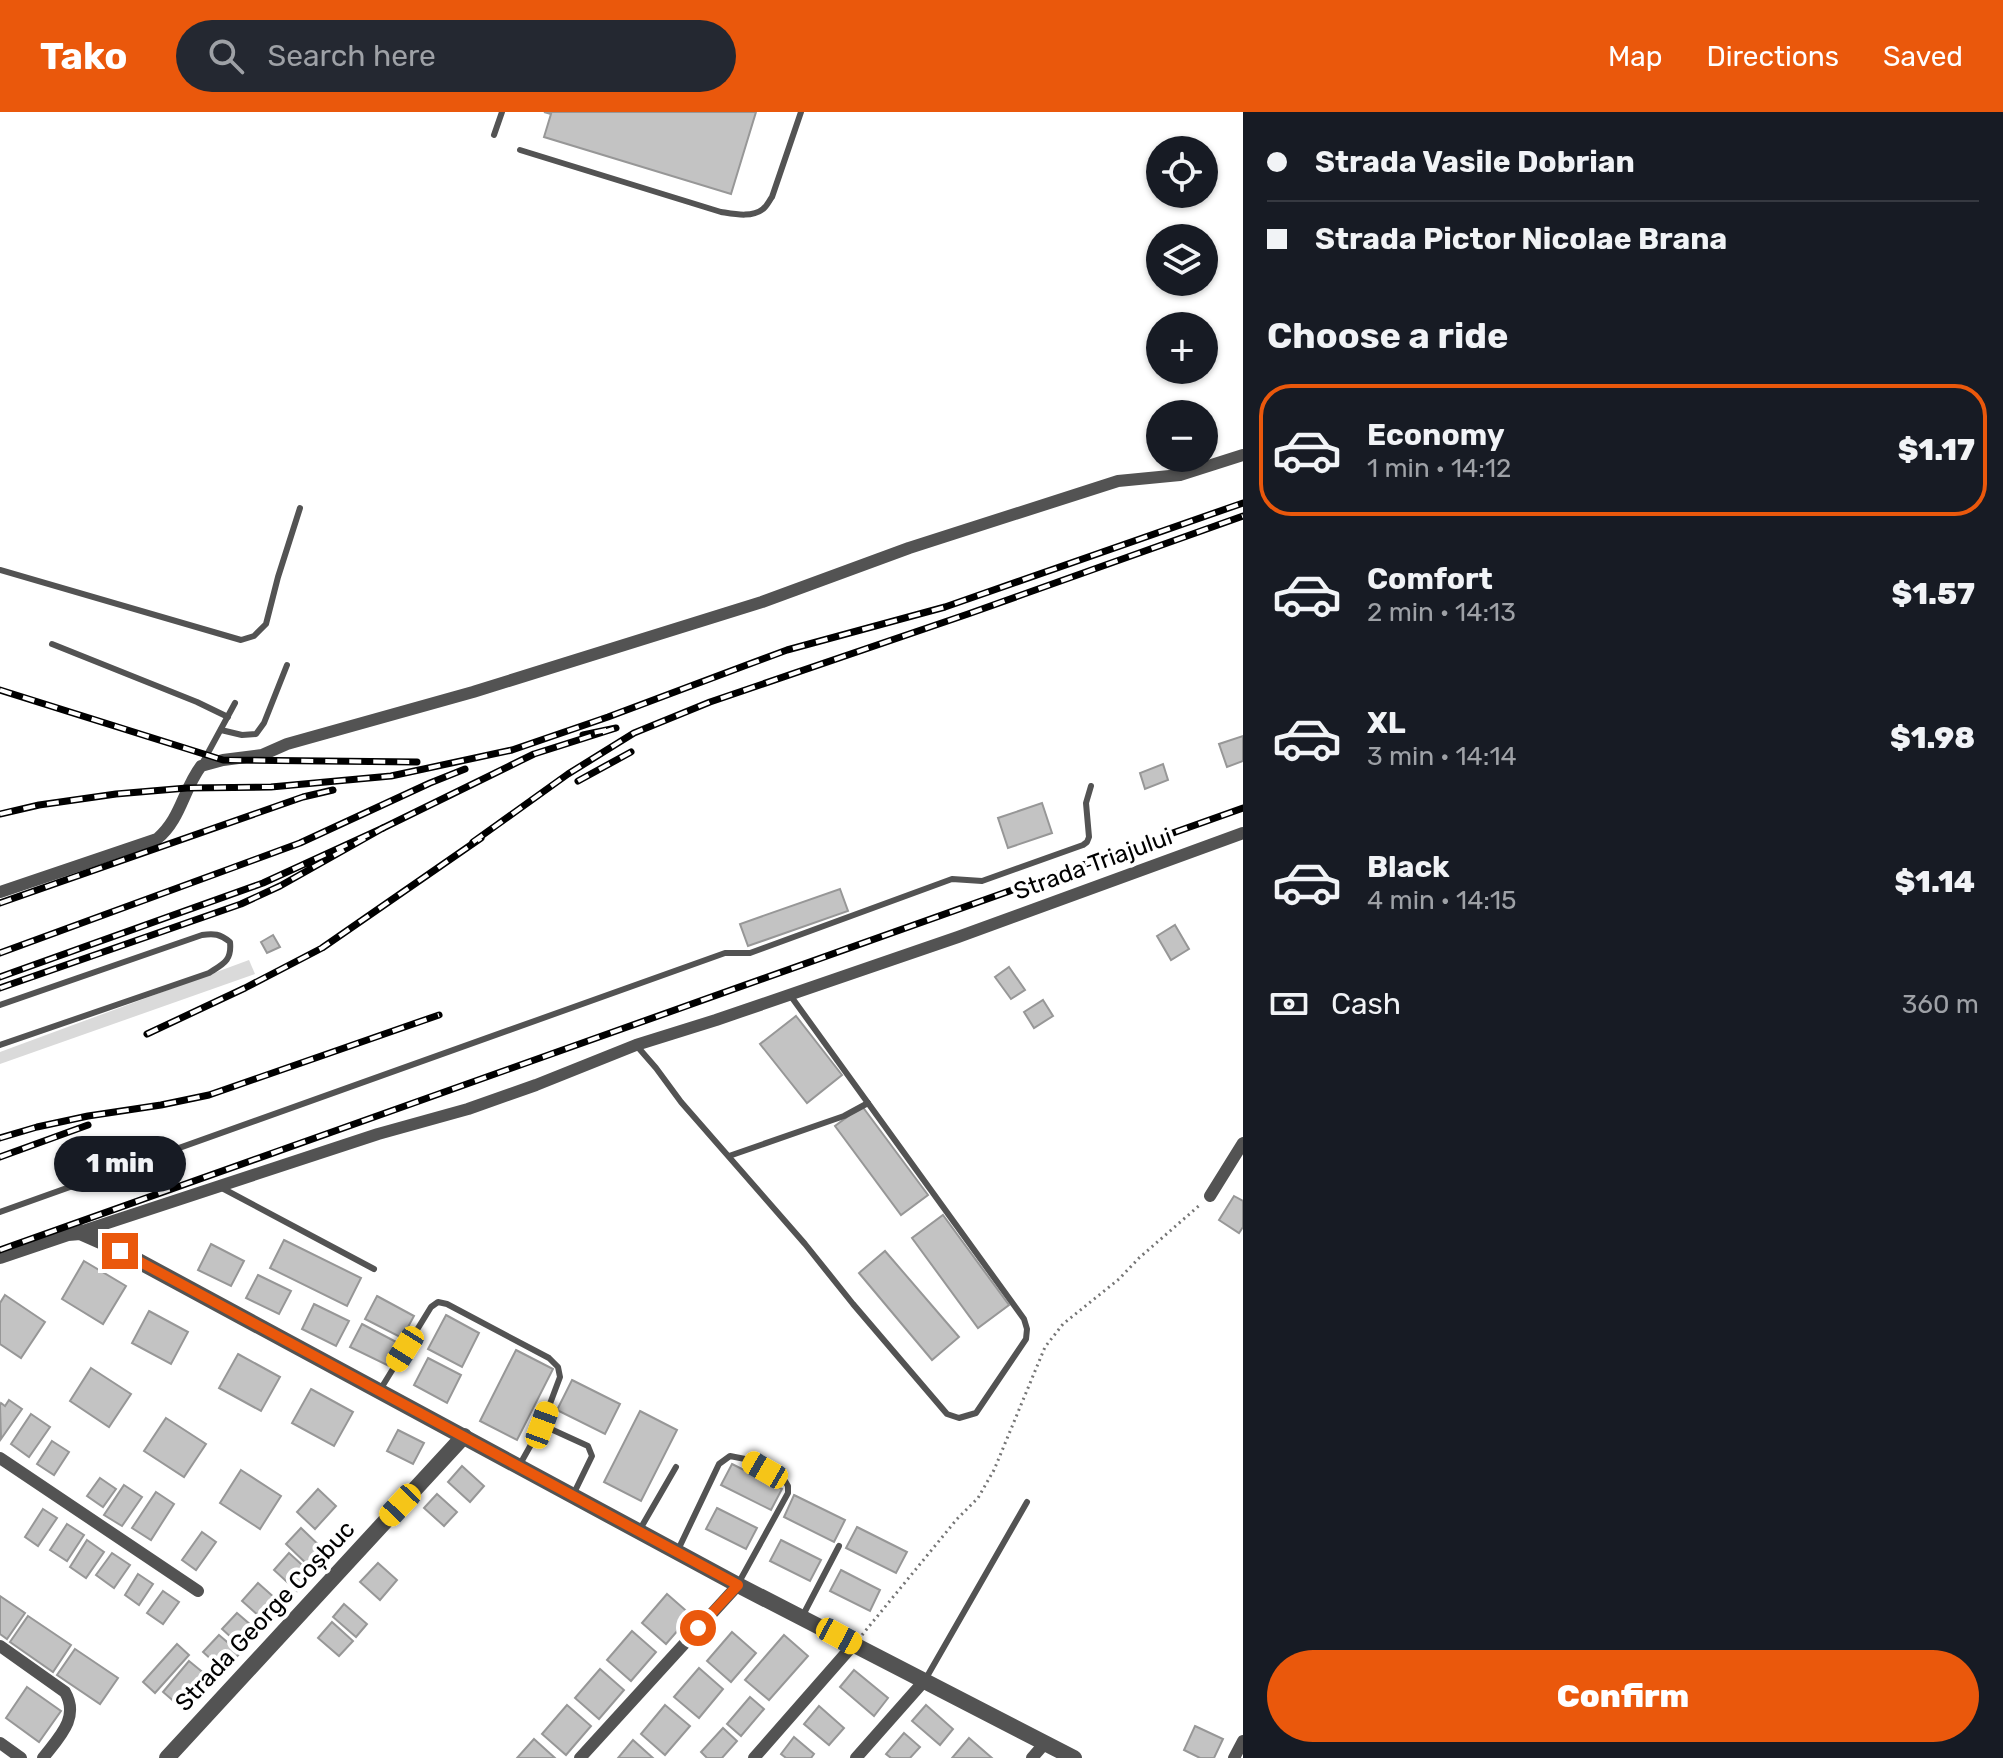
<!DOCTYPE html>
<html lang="en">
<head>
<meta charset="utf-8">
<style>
  :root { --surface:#171b24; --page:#242831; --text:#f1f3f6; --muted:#9ea1a6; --line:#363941; --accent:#ea580c }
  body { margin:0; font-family:Rubik,sans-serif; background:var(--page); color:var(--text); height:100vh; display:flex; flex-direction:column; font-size:30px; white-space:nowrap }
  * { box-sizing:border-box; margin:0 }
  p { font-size:26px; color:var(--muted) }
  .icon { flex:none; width:44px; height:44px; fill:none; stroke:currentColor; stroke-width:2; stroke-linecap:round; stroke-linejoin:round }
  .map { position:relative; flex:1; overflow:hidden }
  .panel { display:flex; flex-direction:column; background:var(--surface); width:760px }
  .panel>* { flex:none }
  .hud { display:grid; align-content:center; height:176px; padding:0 24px; background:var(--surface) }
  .controls { position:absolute; left:1146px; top:24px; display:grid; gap:16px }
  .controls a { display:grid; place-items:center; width:72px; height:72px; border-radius:50%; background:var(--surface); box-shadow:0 2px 6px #0004; font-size:40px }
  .end { position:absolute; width:36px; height:36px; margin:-18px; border:10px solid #ea580c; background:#fff; box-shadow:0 0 0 4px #fff }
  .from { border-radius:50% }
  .bubble { position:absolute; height:56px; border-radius:28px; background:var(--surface); box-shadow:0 2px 6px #0004; font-size:26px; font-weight:800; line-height:56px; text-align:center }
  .car { position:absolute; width:24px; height:48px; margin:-24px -12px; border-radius:10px; box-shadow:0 0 6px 2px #0007; background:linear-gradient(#f5c518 24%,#345 0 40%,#f5c518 0 76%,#345 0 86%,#f5c518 0) }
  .hud b { display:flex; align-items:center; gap:28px; height:76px; font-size:30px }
  .hud b+b { border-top:2px solid var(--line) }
  .hud i { width:20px; height:20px; background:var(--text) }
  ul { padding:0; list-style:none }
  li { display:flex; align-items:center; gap:24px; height:132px; margin:0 16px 12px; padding:0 8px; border:4px solid transparent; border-radius:32px }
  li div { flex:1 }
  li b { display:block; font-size:30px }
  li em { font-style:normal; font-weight:800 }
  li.on { border-color:var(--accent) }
  li>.icon { width:72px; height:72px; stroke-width:1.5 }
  h2 { padding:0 24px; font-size:36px; line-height:96px }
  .pay { display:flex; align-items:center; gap:20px; height:88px; padding:0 24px; font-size:30px }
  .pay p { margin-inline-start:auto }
  .primary-button { display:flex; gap:16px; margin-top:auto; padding:16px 24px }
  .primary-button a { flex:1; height:92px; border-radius:48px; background:var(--accent); color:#fff; font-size:32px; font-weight:800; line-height:92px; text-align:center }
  header { display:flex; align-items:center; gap:48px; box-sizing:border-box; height:112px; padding:0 40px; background:var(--accent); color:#fff }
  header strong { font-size:38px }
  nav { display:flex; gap:44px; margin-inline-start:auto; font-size:28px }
  .search { width:560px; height:72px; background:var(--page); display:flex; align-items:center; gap:20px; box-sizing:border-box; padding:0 28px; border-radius:44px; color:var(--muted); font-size:30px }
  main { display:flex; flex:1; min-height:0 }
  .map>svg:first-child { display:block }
  .grass { fill:#dadada }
  .building { fill:#c3c3c3; stroke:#979797; stroke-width:2 }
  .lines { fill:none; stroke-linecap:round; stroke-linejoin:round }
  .path { stroke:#757575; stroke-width:3; stroke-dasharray:2 4; stroke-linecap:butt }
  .service { stroke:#535353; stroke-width:6 }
  .minor { stroke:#535353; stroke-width:12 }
  .tertiary { stroke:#535353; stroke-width:16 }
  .rail-casing { stroke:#000; stroke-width:7 }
  .rail { stroke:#fff; stroke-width:4; stroke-dasharray:12; stroke-linecap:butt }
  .route { stroke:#ea580c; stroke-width:10 }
  .labels { text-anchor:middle; stroke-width:8; stroke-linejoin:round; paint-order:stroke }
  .street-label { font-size:24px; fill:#000; stroke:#fff }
</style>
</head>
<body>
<header>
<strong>Tako</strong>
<div class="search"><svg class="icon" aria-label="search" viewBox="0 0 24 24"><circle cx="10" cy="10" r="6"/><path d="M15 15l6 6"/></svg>Search here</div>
<nav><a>Map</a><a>Directions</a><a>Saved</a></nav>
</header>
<main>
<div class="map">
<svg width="1243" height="1646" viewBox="0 0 1243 1646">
  <rect width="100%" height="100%" fill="#fff"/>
  <!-- grass -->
  <polygon class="grass" points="249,848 255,862 0,952 0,940"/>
  <!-- building -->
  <g class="building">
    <polygon points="544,0 756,0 731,82 544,25 551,2"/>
    <polygon points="1243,624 1243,649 1227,655 1219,632"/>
    <polygon points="1163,652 1168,668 1145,677 1140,661"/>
    <polygon points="1042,691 1052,721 1008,736 998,706"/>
    <polygon points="840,777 848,799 748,834 740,812"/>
    <polygon points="1175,813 1189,837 1171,848 1157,824"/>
    <polygon points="273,823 280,835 267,841 261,830"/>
    <polygon points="1009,855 1025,878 1011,887 995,865"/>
    <polygon points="1043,888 1053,904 1034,916 1024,900"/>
    <polygon points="796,904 842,963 807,991 760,932"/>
    <polygon points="862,994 928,1083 901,1103 835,1014"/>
    <polygon points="1234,1084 1243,1089 1243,1115 1239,1121 1219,1108"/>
    <polygon points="943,1103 1009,1193 978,1216 912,1126"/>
    <polygon points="284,1128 361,1166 347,1194 270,1156"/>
    <polygon points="211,1132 244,1149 231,1174 198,1158"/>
    <polygon points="885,1139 959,1225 932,1248 859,1161"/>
    <polygon points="84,1149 126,1174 103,1212 62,1187"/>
    <polygon points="258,1163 291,1179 279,1202 246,1186"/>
    <polygon points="5,1183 45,1210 21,1246 0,1232 0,1191"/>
    <polygon points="377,1184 414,1204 402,1226 365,1207"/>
    <polygon points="314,1192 349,1209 336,1234 302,1217"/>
    <polygon points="149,1199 188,1220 171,1252 132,1231"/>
    <polygon points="446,1203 479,1221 462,1255 428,1237"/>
    <polygon points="362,1212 400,1232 389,1254 350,1235"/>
    <polygon points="516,1238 553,1257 517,1328 480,1309"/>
    <polygon points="238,1242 280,1265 261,1299 219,1276"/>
    <polygon points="428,1246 461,1263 447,1291 414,1273"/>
    <polygon points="91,1256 131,1282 109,1315 70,1289"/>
    <polygon points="572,1268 620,1292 605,1322 557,1298"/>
    <polygon points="311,1277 353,1300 334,1334 292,1311"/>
    <polygon points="9,1288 22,1297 1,1327 0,1293 1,1291 5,1294"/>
    <polygon points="640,1299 677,1318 641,1389 604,1370"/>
    <polygon points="31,1302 50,1315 29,1345 11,1332"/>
    <polygon points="166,1306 206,1332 184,1365 144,1339"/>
    <polygon points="398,1318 424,1331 413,1352 387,1339"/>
    <polygon points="52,1329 69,1340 54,1363 37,1352"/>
    <polygon points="732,1352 782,1377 771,1398 721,1373"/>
    <polygon points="462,1354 484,1374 470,1390 448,1370"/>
    <polygon points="241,1358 281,1384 260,1417 220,1391"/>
    <polygon points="100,1366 116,1377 103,1395 87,1384"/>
    <polygon points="124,1373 142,1385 122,1414 104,1403"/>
    <polygon points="318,1377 336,1394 315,1417 297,1400"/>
    <polygon points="156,1380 174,1392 151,1428 132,1416"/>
    <polygon points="437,1382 457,1400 444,1414 424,1396"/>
    <polygon points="794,1383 845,1408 834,1430 784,1405"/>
    <polygon points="717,1396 757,1416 746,1437 706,1417"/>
    <polygon points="43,1397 57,1406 38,1434 25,1425"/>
    <polygon points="67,1412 84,1423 67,1449 50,1438"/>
    <polygon points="857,1415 907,1440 896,1461 846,1436"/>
    <polygon points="301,1416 326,1440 311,1456 286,1432"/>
    <polygon points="202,1420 216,1430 196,1458 182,1448"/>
    <polygon points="87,1428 104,1440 86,1466 70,1455"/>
    <polygon points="781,1428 821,1448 810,1469 770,1449"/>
    <polygon points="112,1441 130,1453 114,1476 96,1463"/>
    <polygon points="289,1441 312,1462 297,1479 274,1458"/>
    <polygon points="378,1451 397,1468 380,1488 360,1470"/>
    <polygon points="841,1458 880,1478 870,1499 830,1479"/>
    <polygon points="138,1462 153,1472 139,1493 125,1483"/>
    <polygon points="258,1471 285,1495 269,1513 242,1489"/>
    <polygon points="163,1479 179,1490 163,1512 147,1501"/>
    <polygon points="667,1482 691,1503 666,1532 642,1511"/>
    <polygon points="0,1484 25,1501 7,1527 0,1522"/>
    <polygon points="344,1492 367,1512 356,1525 333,1505"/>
    <polygon points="237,1501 259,1520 244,1537 222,1517"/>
    <polygon points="28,1504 71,1533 53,1560 10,1530"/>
    <polygon points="332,1510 353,1529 339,1544 318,1526"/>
    <polygon points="632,1519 656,1540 631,1569 607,1548"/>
    <polygon points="732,1520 756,1541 731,1570 707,1549"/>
    <polygon points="219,1523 240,1541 224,1559 203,1540"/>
    <polygon points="784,1523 808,1544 769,1588 745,1568"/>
    <polygon points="177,1532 189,1543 155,1581 143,1570"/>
    <polygon points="75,1537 118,1566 100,1592 57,1563"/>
    <polygon points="189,1549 211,1567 184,1598 163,1580"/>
    <polygon points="699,1556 723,1577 699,1606 674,1585"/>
    <polygon points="600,1557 624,1578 599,1607 575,1586"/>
    <polygon points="854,1558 888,1586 874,1604 840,1575"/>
    <polygon points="27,1575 61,1599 39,1630 6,1606"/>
    <polygon points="750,1585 764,1597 741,1624 727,1612"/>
    <polygon points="567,1593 591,1614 566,1643 542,1622"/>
    <polygon points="665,1593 690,1614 665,1643 641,1622"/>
    <polygon points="926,1593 953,1617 940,1633 912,1609"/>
    <polygon points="819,1594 844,1616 829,1633 804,1612"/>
    <polygon points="1195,1614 1223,1627 1214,1646 1200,1646 1184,1638"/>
    <polygon points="723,1616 737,1629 722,1646 707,1646 701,1640"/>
    <polygon points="904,1621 920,1635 910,1646 891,1646 886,1642"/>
    <polygon points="794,1625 814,1642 811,1646 786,1646 781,1642"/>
    <polygon points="969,1626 992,1646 952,1646"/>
    <polygon points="534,1627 555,1646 517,1646"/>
    <polygon points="633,1628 653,1646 618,1646"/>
  </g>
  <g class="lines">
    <!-- path -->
    <polyline class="path" points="862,1523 957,1407 978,1386 994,1358 1045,1235 1063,1212 1119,1167 1139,1146 1201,1092"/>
    <!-- service -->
    <g class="service">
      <polyline points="494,23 502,0"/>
      <path d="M520,38L721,100C734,102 752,106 763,97C767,94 769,89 772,85L801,0"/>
      <polyline points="0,458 241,528 254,524 266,512 278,465 300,396"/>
      <polyline points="52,532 197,590 228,605"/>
      <polyline points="221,618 242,623 256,622 264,611 287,553"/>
      <polyline points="203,650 235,591"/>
      <path d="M0,893L202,823C214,821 220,822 230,830C232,849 223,852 209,861L0,933"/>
      <polyline points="636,933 656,956 681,990 805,1132 853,1192 947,1302 959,1306 976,1301 1026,1227 1027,1217 1024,1207 790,883"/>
      <polyline points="729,1044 844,1004 868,991"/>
      <polyline points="220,1075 374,1157"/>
      <polyline points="0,1100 725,841 750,841 952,767 982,769 1083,733 1087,730 1089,725 1086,691 1091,674"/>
      <polyline points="380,1278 431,1195 438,1190 447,1192 549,1246 558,1255 560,1265 542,1313"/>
      <polyline points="519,1354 542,1313 588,1334 592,1344 573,1383"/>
      <polyline points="639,1419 676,1355"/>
      <polyline points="677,1440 719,1352 730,1344 745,1347 785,1369 788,1374 788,1381 738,1472"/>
      <polyline points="802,1505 839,1434"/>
      <polyline points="925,1568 1027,1390"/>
    </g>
    <!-- minor -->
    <g class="minor">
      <path d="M0,780L157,727C181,707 183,678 201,654L223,648L262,643L287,632L473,580L762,490L909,436L1118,369L1180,363L1243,343"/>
      <polyline points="1210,1084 1243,1031"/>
      <polyline points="80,1120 378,1022 468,997 536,973 636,933 716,908 958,825 1243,721"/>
      <polyline points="0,1346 198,1479"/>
      <path d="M0,1534L65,1580C80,1606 59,1625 43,1646"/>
      <polyline points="0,1631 21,1646"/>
      <polyline points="580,1646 738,1473"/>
      <polyline points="754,1646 854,1532"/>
      <polyline points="856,1646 925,1568"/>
      <polyline points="1032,1646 1045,1631"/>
      <polyline points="1234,1646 1243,1629"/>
    </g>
    <!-- tertiary -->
    <g class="tertiary">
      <polyline points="0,1144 68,1121 80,1120 105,1131 738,1473 1074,1646"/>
      <polyline points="167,1646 464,1324"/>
    </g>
    <defs>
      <g id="rail">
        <polyline points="0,578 223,648 417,650"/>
        <polyline points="578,669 631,640"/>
        <polyline points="0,702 39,693 116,682 187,676 271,675 391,664 512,638 608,605 787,538 945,495 1243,391"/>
        <polyline points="383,716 534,642 616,616 583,623"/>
        <polyline points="473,730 568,662 634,621 710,590 968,502 1243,404"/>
        <polyline points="0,791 303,685 333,678"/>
        <polyline points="0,841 300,731 430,671 465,657"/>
        <polyline points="0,865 263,771 383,716 280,774 241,792 0,876"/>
        <polyline points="147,922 245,876 322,836 481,726"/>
        <polyline points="0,1026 37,1015 88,1004 161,993 209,983 439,903"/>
        <polyline points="0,1045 88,1013"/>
        <polyline points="0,1138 1243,696"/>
      </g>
    </defs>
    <!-- rail casing -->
    <use href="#rail" class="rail-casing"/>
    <!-- rail -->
    <use href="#rail" class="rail"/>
  </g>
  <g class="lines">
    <!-- route -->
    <polyline class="route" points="120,1139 738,1473 698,1516"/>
  </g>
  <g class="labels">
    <!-- street labels -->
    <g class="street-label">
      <text transform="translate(1093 752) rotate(-20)" y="8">Strada Triajului</text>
      <text transform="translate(265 1504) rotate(-47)" y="8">Strada George Coșbuc</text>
    </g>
  </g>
</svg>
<div class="controls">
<a><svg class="icon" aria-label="locate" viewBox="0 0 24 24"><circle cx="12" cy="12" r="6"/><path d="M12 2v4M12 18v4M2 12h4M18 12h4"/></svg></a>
<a><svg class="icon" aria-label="layers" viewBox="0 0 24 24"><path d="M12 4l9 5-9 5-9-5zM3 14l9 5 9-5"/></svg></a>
<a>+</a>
<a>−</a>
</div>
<i class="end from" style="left:698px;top:1516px"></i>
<i class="end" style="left:120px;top:1139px"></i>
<div class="bubble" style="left:54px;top:1024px;width:132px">1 min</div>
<i class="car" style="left:405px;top:1237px;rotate:212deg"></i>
<i class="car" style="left:542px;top:1313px;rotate:20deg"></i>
<i class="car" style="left:765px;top:1358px;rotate:300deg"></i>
<i class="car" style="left:400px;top:1393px;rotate:223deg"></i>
<i class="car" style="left:839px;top:1524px;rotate:118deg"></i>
</div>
<section class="panel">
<div class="hud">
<b><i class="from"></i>Strada Vasile Dobrian</b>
<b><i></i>Strada Pictor Nicolae Brana</b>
</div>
<h2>Choose a ride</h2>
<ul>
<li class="on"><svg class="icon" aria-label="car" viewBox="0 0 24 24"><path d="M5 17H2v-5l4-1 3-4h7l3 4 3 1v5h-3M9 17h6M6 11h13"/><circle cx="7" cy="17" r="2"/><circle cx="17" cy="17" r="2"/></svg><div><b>Economy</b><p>1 min · 14:12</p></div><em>$1.17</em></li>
<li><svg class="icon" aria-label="car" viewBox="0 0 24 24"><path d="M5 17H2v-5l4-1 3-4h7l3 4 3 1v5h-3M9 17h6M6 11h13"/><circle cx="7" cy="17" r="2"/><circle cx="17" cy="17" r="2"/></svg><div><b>Comfort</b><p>2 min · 14:13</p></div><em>$1.57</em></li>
<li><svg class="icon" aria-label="car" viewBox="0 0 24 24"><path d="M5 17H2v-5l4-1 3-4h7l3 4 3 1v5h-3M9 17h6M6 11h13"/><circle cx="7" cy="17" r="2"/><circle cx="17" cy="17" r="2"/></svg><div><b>XL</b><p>3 min · 14:14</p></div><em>$1.98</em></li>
<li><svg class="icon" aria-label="car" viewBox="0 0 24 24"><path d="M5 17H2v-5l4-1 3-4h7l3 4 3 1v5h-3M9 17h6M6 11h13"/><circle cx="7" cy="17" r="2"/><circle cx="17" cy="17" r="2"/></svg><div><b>Black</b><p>4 min · 14:15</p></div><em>$1.14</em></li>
</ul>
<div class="pay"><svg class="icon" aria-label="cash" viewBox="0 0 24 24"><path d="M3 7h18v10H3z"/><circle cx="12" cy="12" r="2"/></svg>Cash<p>360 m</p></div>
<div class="primary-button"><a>Confirm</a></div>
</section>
</main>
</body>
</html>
